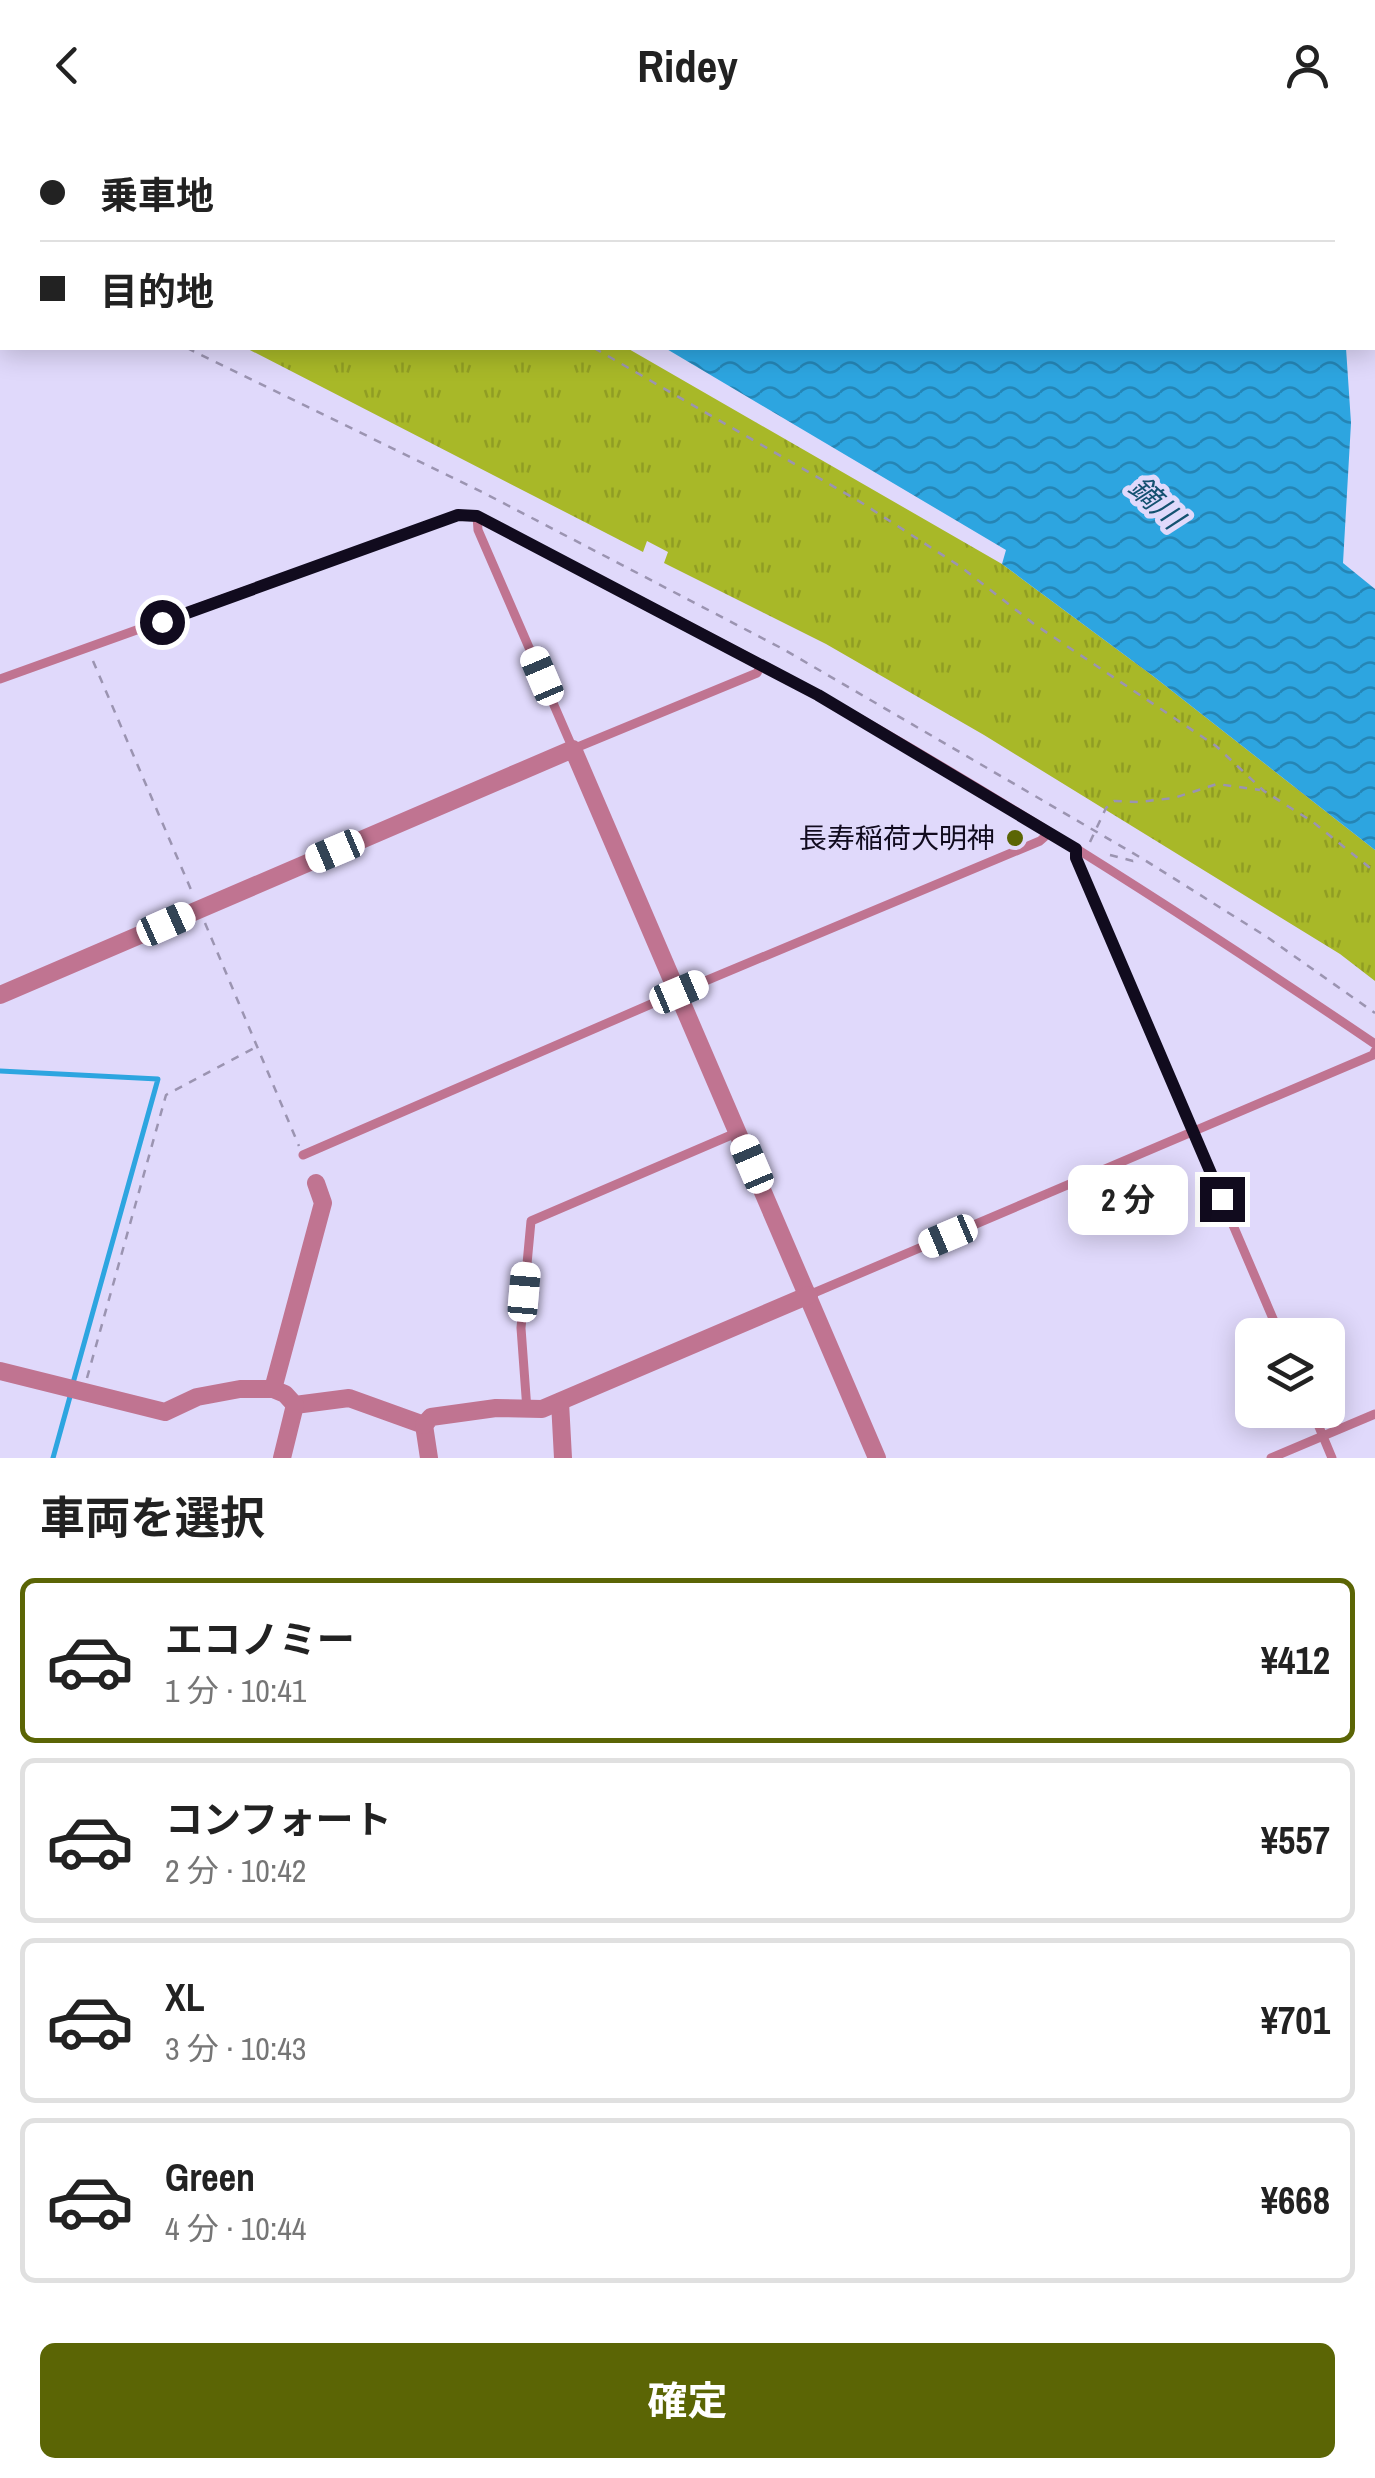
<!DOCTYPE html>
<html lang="ja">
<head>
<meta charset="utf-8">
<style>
  :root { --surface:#fff; --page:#f2f2f2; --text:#222; --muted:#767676; --line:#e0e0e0; --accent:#5b6505 }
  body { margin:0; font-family:"Archivo Narrow","Noto Sans JP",sans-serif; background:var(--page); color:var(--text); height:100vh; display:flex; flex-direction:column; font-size:38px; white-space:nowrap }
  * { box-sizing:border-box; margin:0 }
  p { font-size:32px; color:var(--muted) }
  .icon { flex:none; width:55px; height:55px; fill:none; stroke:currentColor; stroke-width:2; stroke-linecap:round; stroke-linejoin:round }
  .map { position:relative; height:1328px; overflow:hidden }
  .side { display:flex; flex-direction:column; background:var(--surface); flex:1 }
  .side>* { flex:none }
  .banner { position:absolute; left:0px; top:0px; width:1375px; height:220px; box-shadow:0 5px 25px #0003; display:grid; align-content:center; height:220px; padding:0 40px; background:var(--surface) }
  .fabs { position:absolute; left:1235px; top:1188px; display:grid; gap:20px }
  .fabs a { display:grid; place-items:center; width:110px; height:110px; border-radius:15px; background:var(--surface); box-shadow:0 5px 25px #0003; font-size:50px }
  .end { position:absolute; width:45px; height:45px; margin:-22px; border:12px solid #110b1e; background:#fff; box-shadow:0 0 0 5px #fff }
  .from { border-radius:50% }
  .bubble { position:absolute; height:70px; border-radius:15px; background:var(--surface); box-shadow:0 5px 25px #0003; font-size:32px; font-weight:700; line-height:70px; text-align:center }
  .car { position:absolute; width:30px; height:60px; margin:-30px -15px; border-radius:12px; box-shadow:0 0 8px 2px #0007; background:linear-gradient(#fff 24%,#345 0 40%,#fff 0 76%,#345 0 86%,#fff 0) }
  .banner b { display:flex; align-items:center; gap:35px; height:95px; font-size:38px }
  .banner b+b { border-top:2px solid var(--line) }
  .banner i { width:25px; height:25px; background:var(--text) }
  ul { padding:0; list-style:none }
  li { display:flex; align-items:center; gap:30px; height:165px; margin:0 20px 15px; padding:0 20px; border:5px solid var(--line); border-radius:15px }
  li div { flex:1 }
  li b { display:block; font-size:38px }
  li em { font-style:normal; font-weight:700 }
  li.on { border-color:var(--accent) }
  li>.icon { width:90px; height:90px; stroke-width:1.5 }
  h2 { padding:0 40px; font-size:45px; line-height:120px }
  .action { display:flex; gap:20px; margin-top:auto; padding:20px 40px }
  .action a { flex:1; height:115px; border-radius:15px; background:var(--accent); color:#fff; font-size:40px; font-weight:700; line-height:115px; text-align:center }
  header { display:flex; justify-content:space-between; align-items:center; height:130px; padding:0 40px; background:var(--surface); font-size:45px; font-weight:700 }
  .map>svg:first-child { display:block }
  .grass { fill:url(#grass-tufts) }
  .water { fill:url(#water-waves) }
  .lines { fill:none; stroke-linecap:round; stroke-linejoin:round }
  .stream { stroke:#2da5e0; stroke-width:5 }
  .path { stroke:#9b94b1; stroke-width:2.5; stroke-dasharray:8 8; stroke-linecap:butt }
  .service { stroke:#c07491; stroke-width:9 }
  .minor { stroke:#c07491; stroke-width:18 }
  .rail { stroke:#363046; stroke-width:5 }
  .route { stroke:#110b1e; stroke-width:12 }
  .poi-dot { fill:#5b6505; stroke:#e0d9fb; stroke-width:4 }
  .labels { text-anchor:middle; stroke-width:10; stroke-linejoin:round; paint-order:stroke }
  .poi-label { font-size:28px; fill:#110b1e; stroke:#e0d9fb; text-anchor:end }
  .water-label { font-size:30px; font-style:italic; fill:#145170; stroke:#e0d9fb }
</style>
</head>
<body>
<header><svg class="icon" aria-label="back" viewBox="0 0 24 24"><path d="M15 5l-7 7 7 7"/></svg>Ridey<svg class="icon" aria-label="person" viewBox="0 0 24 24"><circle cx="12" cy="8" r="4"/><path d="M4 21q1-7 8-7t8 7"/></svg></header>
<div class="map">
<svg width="1375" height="1328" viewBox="0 0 1375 1328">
  <defs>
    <pattern id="grass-tufts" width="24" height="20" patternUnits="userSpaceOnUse" patternTransform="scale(2.5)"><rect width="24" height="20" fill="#a8b828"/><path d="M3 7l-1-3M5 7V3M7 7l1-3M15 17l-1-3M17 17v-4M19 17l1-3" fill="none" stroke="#909d23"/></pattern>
    <pattern id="water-waves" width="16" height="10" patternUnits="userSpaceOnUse" patternTransform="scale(2.5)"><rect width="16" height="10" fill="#2da5e0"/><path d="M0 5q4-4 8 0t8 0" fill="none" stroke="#2585b5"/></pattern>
  </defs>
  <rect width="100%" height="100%" fill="#e0d9fb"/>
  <!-- grass -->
  <polygon class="grass" points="246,218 627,218 1002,434 1153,546 1375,720 1375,851 1340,824 984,605 826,514 664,433 668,422 647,411 643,422"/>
  <!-- water -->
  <g class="water">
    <polygon points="274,0 1331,0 1334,2 279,2"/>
    <polygon points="665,218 1346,218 1351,293 1343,433 1375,459 1375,720 1153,546 1002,434 1006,420"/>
  </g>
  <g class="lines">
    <!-- stream -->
    <g class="stream">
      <polyline points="0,941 158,949 73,1253"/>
      <polyline points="53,1328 71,1263"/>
    </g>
    <!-- path -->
    <g class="path">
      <polyline points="167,0 175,2"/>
      <polyline points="51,2 52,0"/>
      <polyline points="0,141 2,142"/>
      <polyline points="187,218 484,363 783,519 1143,729 1267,807 1375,883"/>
      <polyline points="594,218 862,373 961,437 1034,494 1216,616 1264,661 1313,692 1375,742"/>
      <polyline points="93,531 192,762"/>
      <polyline points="1090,712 1106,678 1114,671 1138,672 1174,668 1217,654 1260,660"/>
      <polyline points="1110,725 1133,731 1141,729"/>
      <polyline points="205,793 299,1016"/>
      <polyline points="87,1248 166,965 256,917"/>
    </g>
    <!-- service -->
    <g class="service">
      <polyline points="0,158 2,159"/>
      <polyline points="477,386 478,400 573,619 757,543 761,535"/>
      <path d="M0,549L457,385L477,386C591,446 706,503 818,565C1009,672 1194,791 1375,914"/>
      <polyline points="1076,719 1076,728 1280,1205"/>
      <polyline points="303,1025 679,862 1040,711 1049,703"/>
      <polyline points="809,1165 1373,925 1375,921"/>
      <polyline points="527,1280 521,1198 531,1091 736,1003"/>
      <polyline points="1312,1280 1332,1328"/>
      <polyline points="1271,1328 1375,1284"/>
    </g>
    <!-- minor -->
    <g class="minor">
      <polyline points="0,865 573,619 877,1328"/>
      <polyline points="0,1241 165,1282 197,1267 240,1259 273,1259 285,1264 295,1275 349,1268 424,1295 429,1328"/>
      <polyline points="273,1259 323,1073 316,1053"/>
      <polyline points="560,1272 563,1328"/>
      <polyline points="424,1295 431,1287 496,1278 542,1279 809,1165"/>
      <polyline points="282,1328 295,1275"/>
    </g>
    <!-- rail -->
    <g class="rail">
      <polyline points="18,2 19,0"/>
      <polyline points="0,30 2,22"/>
      <polyline points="0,59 2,51"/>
    </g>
  </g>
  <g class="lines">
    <!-- route -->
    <polyline class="route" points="162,492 458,385 477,386 818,565 1076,719 1076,728 1222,1069"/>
  </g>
  <!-- markers -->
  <circle class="poi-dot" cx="1015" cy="708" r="10"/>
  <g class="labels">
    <!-- poi labels -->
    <g class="poi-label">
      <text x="995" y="718">長寿稲荷大明神</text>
    </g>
    <!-- water labels -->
    <g class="water-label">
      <text transform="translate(1156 373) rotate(43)" y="10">鏑川</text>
    </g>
  </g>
</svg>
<div class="fabs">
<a><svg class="icon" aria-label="layers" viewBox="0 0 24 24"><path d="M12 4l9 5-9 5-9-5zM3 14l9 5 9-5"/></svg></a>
</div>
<i class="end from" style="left:162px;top:492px"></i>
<i class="end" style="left:1222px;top:1069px"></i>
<div class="bubble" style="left:1068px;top:1035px;width:120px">2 分</div>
<i class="car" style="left:542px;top:546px;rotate:337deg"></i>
<i class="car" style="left:335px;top:721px;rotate:247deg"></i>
<i class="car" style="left:166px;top:794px;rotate:66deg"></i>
<i class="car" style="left:679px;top:862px;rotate:67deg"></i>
<i class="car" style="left:752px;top:1034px;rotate:337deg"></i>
<i class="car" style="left:948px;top:1106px;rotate:247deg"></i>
<i class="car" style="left:524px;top:1162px;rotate:5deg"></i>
<div class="banner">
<b><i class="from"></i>乗車地</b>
<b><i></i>目的地</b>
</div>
</div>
<section class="side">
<h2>車両を選択</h2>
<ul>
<li class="on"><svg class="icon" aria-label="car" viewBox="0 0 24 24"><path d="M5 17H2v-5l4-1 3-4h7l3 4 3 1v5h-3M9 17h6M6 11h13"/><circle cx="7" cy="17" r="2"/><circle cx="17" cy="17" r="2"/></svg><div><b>エコノミー</b><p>1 分 · 10:41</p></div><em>¥412</em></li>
<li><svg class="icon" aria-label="car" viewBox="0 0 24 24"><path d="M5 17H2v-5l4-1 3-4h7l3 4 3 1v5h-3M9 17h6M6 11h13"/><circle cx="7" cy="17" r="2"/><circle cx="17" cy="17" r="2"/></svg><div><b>コンフォート</b><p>2 分 · 10:42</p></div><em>¥557</em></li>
<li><svg class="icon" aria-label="car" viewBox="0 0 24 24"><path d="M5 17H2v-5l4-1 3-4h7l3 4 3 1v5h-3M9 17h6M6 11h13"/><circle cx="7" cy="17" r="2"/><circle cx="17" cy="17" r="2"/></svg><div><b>XL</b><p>3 分 · 10:43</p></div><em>¥701</em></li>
<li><svg class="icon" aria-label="car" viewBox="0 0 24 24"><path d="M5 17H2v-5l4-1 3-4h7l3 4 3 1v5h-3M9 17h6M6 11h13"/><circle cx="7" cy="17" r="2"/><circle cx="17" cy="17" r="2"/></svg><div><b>Green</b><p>4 分 · 10:44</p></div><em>¥668</em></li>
</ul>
<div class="action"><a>確定</a></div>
</section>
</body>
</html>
